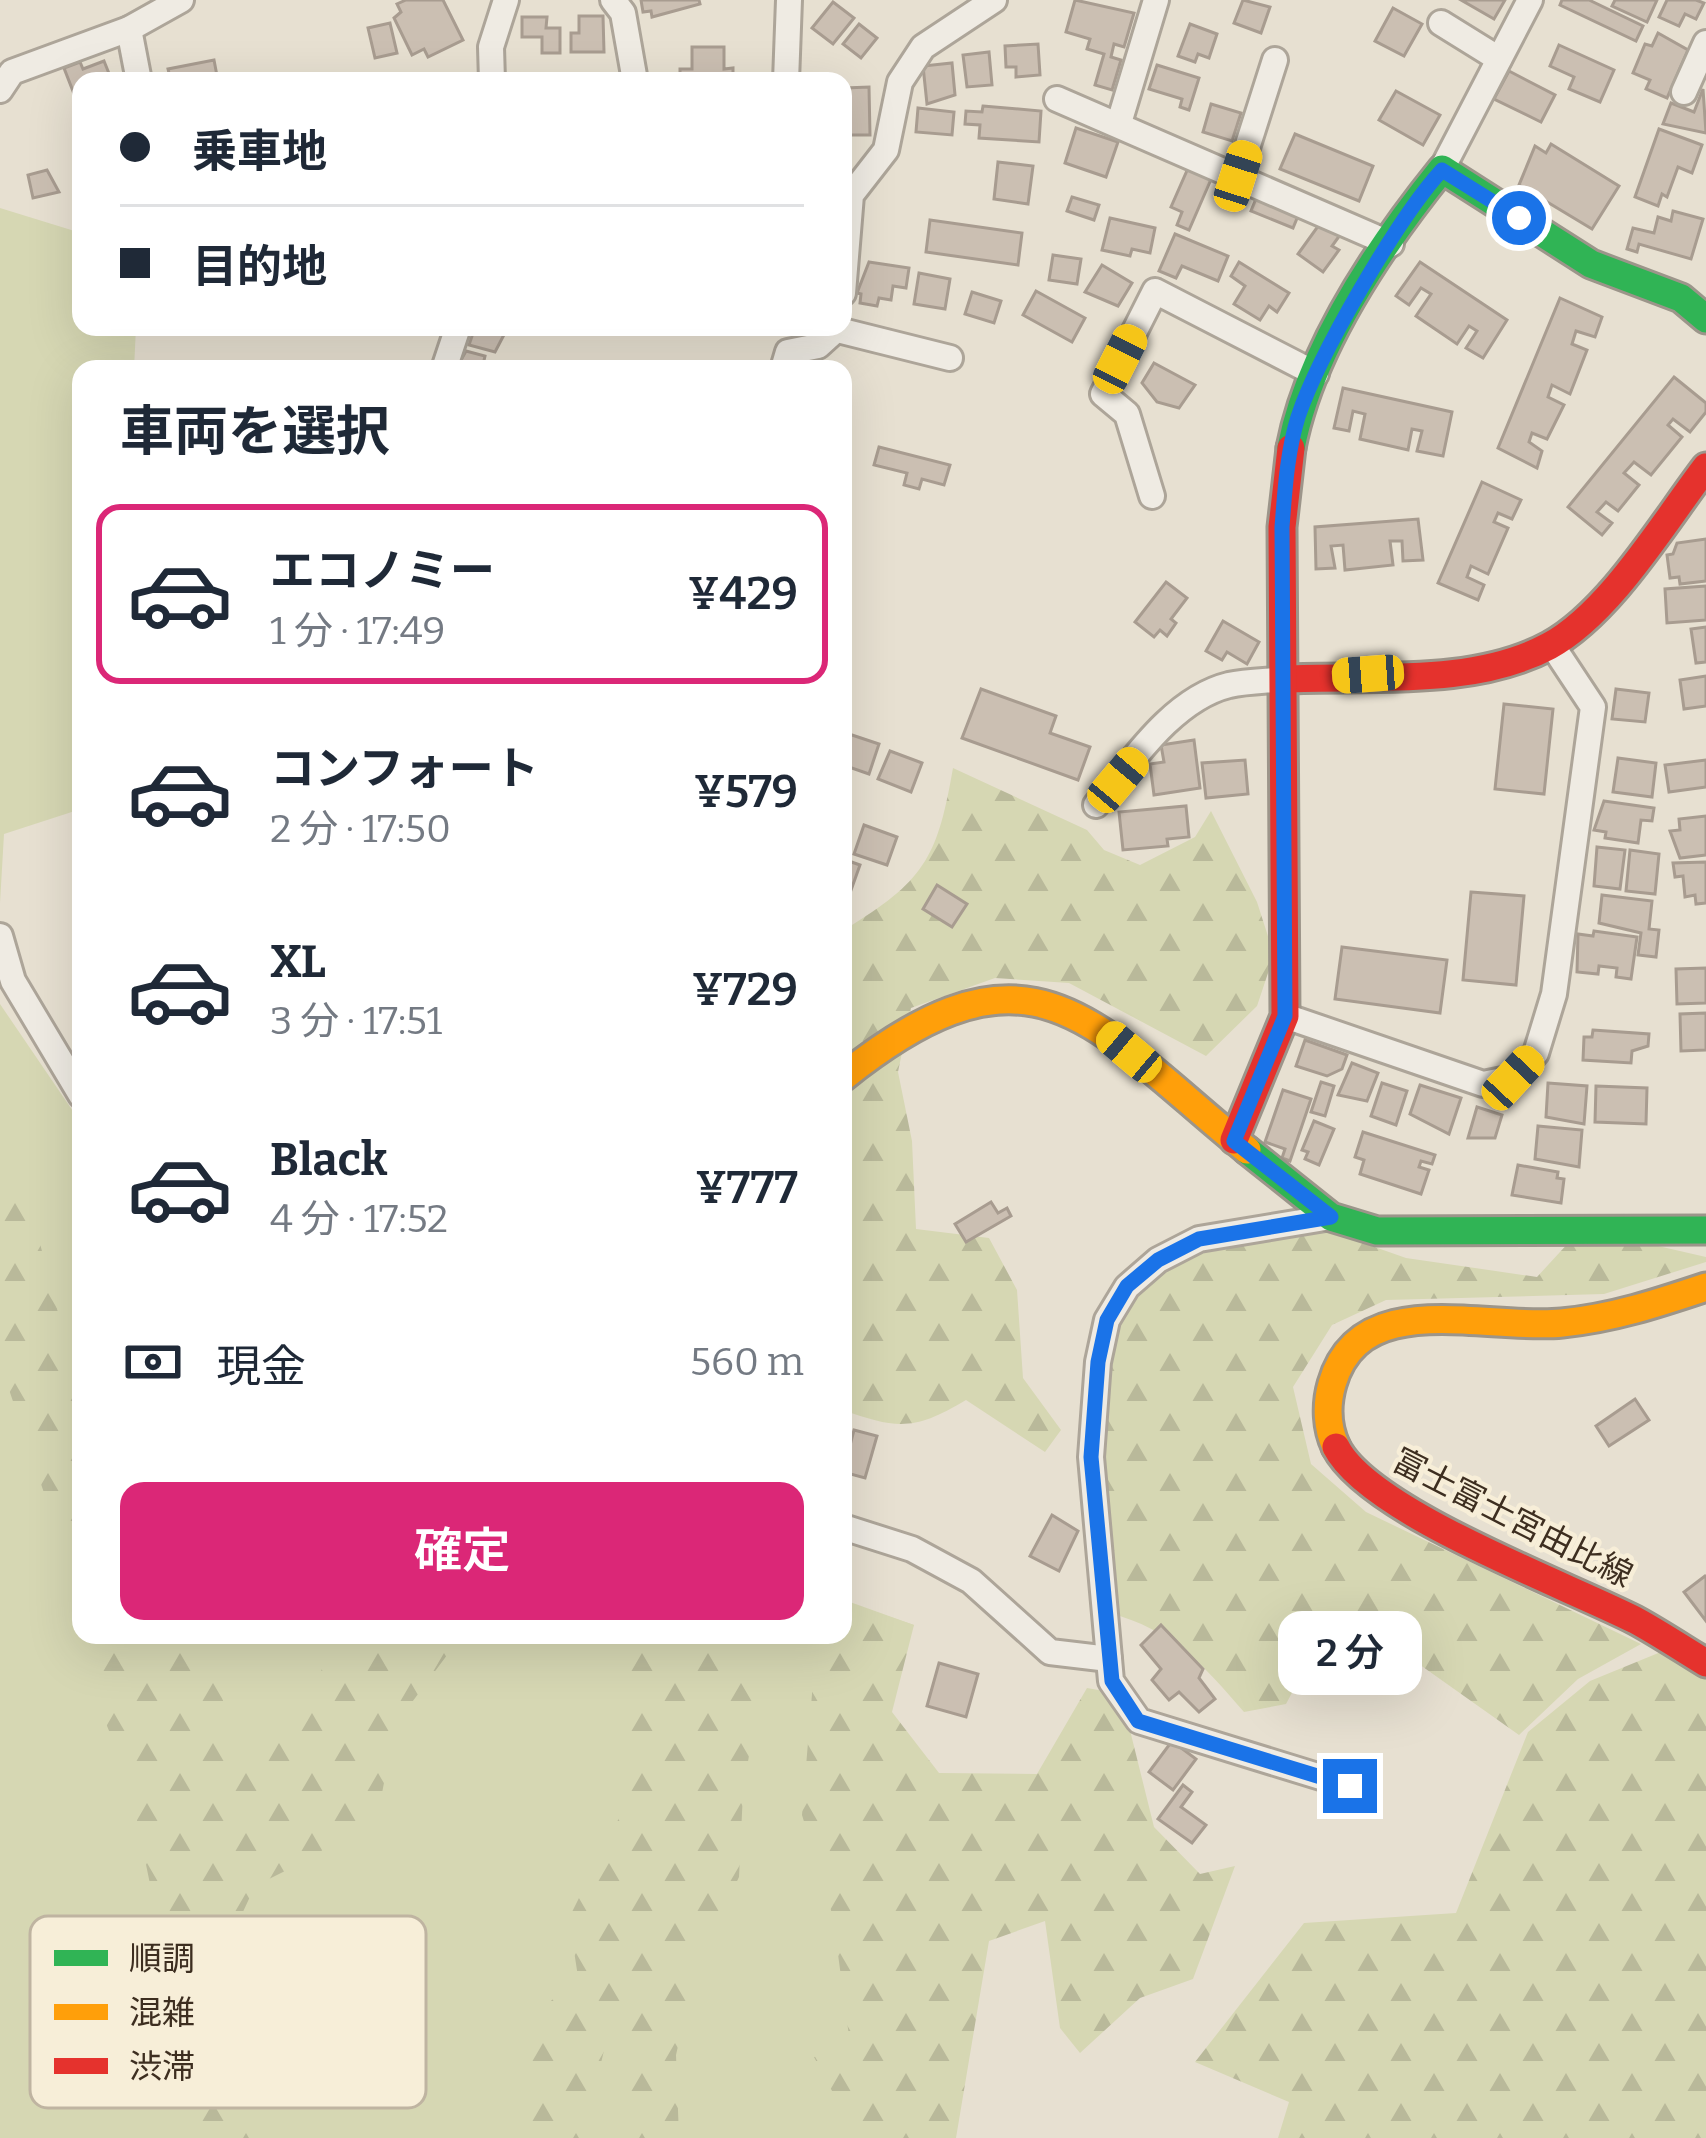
<!DOCTYPE html>
<html lang="ja">
<head>
<meta charset="utf-8">
<style>
  :root { --surface:#fff; --page:#f2f2f3; --text:#1f2937; --muted:#747a83; --line:#e0e1e3; --accent:#db2777 }
  body { margin:0; font-family:Bitter,"Noto Sans JP",serif; background:var(--page); color:var(--text); height:100vh; display:flex; flex-direction:column; font-size:45px; white-space:nowrap }
  * { box-sizing:border-box; margin:0 }
  p { font-size:39px; color:var(--muted) }
  .icon { flex:none; width:66px; height:66px; fill:none; stroke:currentColor; stroke-width:2; stroke-linecap:round; stroke-linejoin:round }
  .map { position:relative; flex:1; overflow:hidden }
  .details { position:absolute; left:72px; top:360px; width:780px; height:1284px; display:flex; flex-direction:column; background:var(--surface); border-radius:24px; box-shadow:0 12px 48px #0002 }
  .details>* { flex:none }
  .guide { position:absolute; left:72px; top:72px; width:780px; height:264px; border-radius:24px; box-shadow:0 12px 48px #0002; display:grid; align-content:center; height:264px; padding:0 48px; background:var(--surface) }
  .end { position:absolute; width:54px; height:54px; margin:-27px; border:15px solid #1a73e8; background:#fff; box-shadow:0 0 0 6px #fff }
  .from { border-radius:50% }
  .bubble { position:absolute; height:84px; border-radius:24px; background:var(--surface); box-shadow:0 12px 48px #0002; font-size:39px; font-weight:600; line-height:84px; text-align:center }
  .car { position:absolute; width:36px; height:72px; margin:-36px -18px; border-radius:15px; box-shadow:0 0 9px 3px #0007; background:linear-gradient(#f5c518 24%,#345 0 40%,#f5c518 0 76%,#345 0 86%,#f5c518 0) }
  .guide b { display:flex; align-items:center; gap:42px; height:114px; font-size:45px }
  .guide b+b { border-top:3px solid var(--line) }
  .guide i { width:30px; height:30px; background:var(--text) }
  ul { padding:0; list-style:none }
  li { display:flex; align-items:center; gap:36px; height:180px; margin:0 24px 18px; padding:0 24px; border:6px solid transparent; border-radius:24px }
  li div { flex:1 }
  li b { display:block; font-size:45px }
  li em { font-style:normal; font-weight:600 }
  li.current { border-color:var(--accent) }
  li>.icon { width:108px; height:108px; stroke-width:1.5 }
  h2 { padding:0 48px; font-size:54px; line-height:144px }
  .pay { display:flex; align-items:center; gap:30px; height:132px; padding:0 48px; font-size:45px }
  .pay p { margin-inline-start:auto }
  .button { display:flex; gap:24px; margin-top:auto; padding:24px 48px }
  .button a { flex:1; height:138px; border-radius:24px; background:var(--accent); color:#fff; font-size:48px; font-weight:600; line-height:138px; text-align:center }
  .map>svg:first-child { display:block }
  .green { fill:#d6d7b3 }
  .forest { fill:url(#forest-firs) }
  .building { fill:#cbbfb2; stroke:#a89c90; stroke-width:3 }
  .lines { fill:none; stroke-linecap:round; stroke-linejoin:round }
  .street-casing { stroke:#ada599; stroke-width:30 }
  .fast-casing { stroke:#9c958a; stroke-width:33 }
  .slow-casing { stroke:#9c958a; stroke-width:33 }
  .jam-casing { stroke:#9c958a; stroke-width:33 }
  .street { stroke:#efebe3; stroke-width:24 }
  .fast { stroke:#30b455; stroke-width:27 }
  .slow { stroke:#ff9f0a; stroke-width:27 }
  .jam { stroke:#e5322d; stroke-width:27 }
  .route { stroke:#1a73e8; stroke-width:15 }
  .labels { text-anchor:middle; stroke-width:9; stroke-linejoin:round; paint-order:stroke }
  .street-label { font-size:33px; fill:#3d2e20; stroke:#f7eed8 }
  .key { fill:#f7eed8; stroke:#bfb4a1; stroke-width:3 }
  .key-label { font-size:33px; fill:#3d2e20 }
</style>
</head>
<body>
<div class="map">
<svg width="1706" height="2138" viewBox="0 0 1706 2138">
  <defs>
    <pattern id="forest-firs" width="22" height="20" patternUnits="userSpaceOnUse" patternTransform="scale(3)"><rect width="22" height="20" fill="#d6d7b3"/><path d="M5 1l3.5 6h-7zM16 11l3.5 6h-7z" fill="#b9b99a"/></pattern>
  </defs>
  <rect width="100%" height="100%" fill="#e7e0d1"/>
  <!-- green -->
  <g class="green">
    <polygon points="0,208 81,233 81,327 136,327 134,369 81,369 81,809 4,834 0,903"/>
    <polygon points="0,1004 81,1123 81,1635 843,1635 843,1601 914,1625 816,1799 869,2138 0,2138"/>
  </g>
  <!-- forest -->
  <g class="forest">
    <path d="M953,768L1087,830L1104,850L1140,865L1195,837L1211,811L1257,902L1274,955L1257,1006L1206,1056L1069,983L995,978L911,1008L898,1072L912,1141L916,1229L989,1238L1017,1290L1023,1378L1061,1430L1045,1452L966,1400C916,1430 898,1430 843,1410V920L852,925C927,879 938,853 953,768Z"/>
    <polygon points="0,1156 25,1186 62,1328 81,1371 81,1602 0,1363"/>
    <path d="M1315,1226L1406,1258L1537,1277L1571,1240L1645,1243L1706,1257V1262L1604,1294L1386,1300L1332,1325L1293,1387L1311,1464L1366,1512L1641,1644L1578,1679L1519,1735L1392,1645L1313,1653L1286,1704L1244,1712C1203,1664 1172,1630 1110,1613C1103,1539 1092,1429 1105,1357C1111,1324 1148,1281 1174,1261C1210,1235 1272,1233 1315,1226Z"/>
    <polygon points="850,1602 914,1625 892,1712 939,1773 1037,1774 1087,1688 1121,1694 1154,1827 1200,1874 1235,1866 1193,1979 1140,1998 1080,2053 1060,2028 1045,1921 989,1941 956,2138 857,2138 814,2057 851,2051 833,1917 802,1815 813,1682 835,1635 843,1635"/>
    <polygon points="91,1635 206,1635 231,1731 256,1759 307,1721 325,1658 339,1635 462,1635 395,1725 379,1809 313,1857 255,1886 221,1959 183,1975 157,1918 128,1777 98,1704"/>
    <polygon points="592,1635 744,1636 755,1719 743,1792 739,1877 696,1967 676,2055 679,2138 627,2138 629,2071 607,2038 583,2138 515,2138 535,2015 578,1977 569,1918 629,1798 627,1669"/>
    <polygon points="1673,1647 1706,1665 1706,2138 1278,2138 1289,2102 1195,2062 1304,1923 1456,1913 1528,1732 1590,1681"/>
    <polygon points="270,2097 266,2138 196,2138 198,2107"/>
  </g>
  <!-- building -->
  <g class="building">
    <polygon points="406,0 443,0 463,40 428,57 424,49 412,55 394,18 401,12 397,4"/>
    <polygon points="641,0 699,0 700,4 652,17 651,11 643,12"/>
    <polygon points="1075,0 1134,13 1124,47 1114,44 1111,57 1121,60 1112,90 1095,85 1104,54 1087,49 1090,39 1066,32"/>
    <polygon points="1243,0 1270,7 1261,33 1234,23"/>
    <polygon points="1461,0 1505,0 1494,19"/>
    <polygon points="1562,0 1589,0 1643,26 1636,41 1560,5"/>
    <polygon points="1615,0 1657,0 1647,22 1612,6"/>
    <polygon points="1667,0 1696,0 1704,3 1696,19 1685,14 1679,26 1659,17"/>
    <polygon points="833,2 854,18 833,44 812,28"/>
    <polygon points="1393,8 1422,24 1404,56 1375,41"/>
    <polygon points="579,16 603,16 604,52 571,52 571,33 579,33"/>
    <polygon points="522,17 547,17 546,28 560,28 560,53 542,53 542,37 522,37"/>
    <polygon points="390,23 397,53 375,58 368,28"/>
    <polygon points="859,24 877,38 861,58 843,44"/>
    <polygon points="1190,24 1217,34 1209,58 1198,54 1195,62 1178,56"/>
    <polygon points="1658,33 1688,50 1667,98 1646,89 1650,80 1633,73 1645,44 1652,46"/>
    <polygon points="1038,44 1040,75 1016,77 1016,67 1006,67 1005,46"/>
    <polygon points="1559,45 1614,70 1600,102 1569,89 1574,77 1550,66"/>
    <polygon points="692,47 724,47 724,69 733,68 733,81 680,81 680,69 692,69"/>
    <polygon points="989,52 992,85 967,87 963,55"/>
    <polygon points="214,60 218,81 171,81 168,69"/>
    <polygon points="104,61 112,81 81,81 81,97 76,99 64,68 80,62 83,69"/>
    <polygon points="952,63 955,95 927,104 923,66"/>
    <polygon points="1157,65 1199,78 1189,110 1180,107 1182,99 1149,89"/>
    <polygon points="1509,71 1555,95 1541,122 1494,99"/>
    <polygon points="869,87 870,135 847,135 845,88"/>
    <polygon points="1703,89 1706,133 1663,124 1671,103 1694,112"/>
    <polygon points="1396,91 1440,115 1423,145 1379,120"/>
    <polygon points="1211,104 1241,113 1232,141 1203,132"/>
    <polygon points="983,106 1041,111 1039,142 979,138 980,125 965,124 966,111 982,112"/>
    <polygon points="918,108 954,112 952,135 916,132"/>
    <polygon points="1076,128 1118,142 1106,177 1065,163"/>
    <polygon points="1659,129 1702,145 1692,173 1678,167 1667,197 1662,194 1658,206 1635,197"/>
    <polygon points="1295,134 1373,166 1359,201 1280,169"/>
    <polygon points="1551,144 1619,186 1592,229 1519,185 1535,146 1546,153"/>
    <polygon points="998,162 1033,166 1028,204 994,199"/>
    <polygon points="1189,166 1212,177 1189,230 1177,225 1182,212 1171,207"/>
    <polygon points="47,170 59,192 33,198 28,175"/>
    <polygon points="1258,194 1300,211 1293,228 1251,211"/>
    <polygon points="1072,197 1099,205 1094,220 1067,211"/>
    <polygon points="1673,211 1703,219 1691,259 1639,244 1637,252 1627,249 1633,228 1654,233 1658,217 1671,221"/>
    <polygon points="1110,218 1155,228 1150,253 1132,249 1130,256 1102,250"/>
    <polygon points="930,220 1022,233 1018,265 926,252"/>
    <polygon points="1321,222 1340,235 1332,246 1339,250 1323,272 1298,254"/>
    <polygon points="1175,234 1228,256 1218,281 1182,266 1176,278 1159,271"/>
    <polygon points="1053,255 1081,259 1077,284 1049,280"/>
    <polygon points="869,262 909,268 906,288 893,286 891,300 879,298 877,306 860,303 861,294 857,293"/>
    <polygon points="1239,262 1289,293 1277,312 1269,306 1260,320 1234,304 1245,286 1231,276"/>
    <polygon points="1420,262 1507,320 1483,358 1466,348 1477,331 1469,326 1457,344 1416,316 1431,294 1421,288 1409,305 1396,296"/>
    <polygon points="1102,265 1132,283 1118,306 1085,292"/>
    <polygon points="919,273 950,279 945,309 914,304"/>
    <polygon points="1036,291 1085,318 1072,342 1023,315"/>
    <polygon points="972,292 1001,301 994,323 965,314"/>
    <polygon points="1560,298 1602,317 1595,337 1576,331 1572,344 1587,350 1570,394 1552,385 1548,397 1564,405 1547,439 1532,433 1529,442 1542,451 1537,468 1498,448"/>
    <polygon points="475,327 508,327 495,352 469,345"/>
    <polygon points="466,351 485,356 482,369 456,369"/>
    <polygon points="1154,363 1195,385 1179,408 1157,402 1142,383"/>
    <polygon points="1674,377 1706,403 1706,412 1690,432 1673,419 1668,425 1682,437 1651,475 1634,462 1624,473 1639,485 1618,511 1606,502 1597,512 1612,523 1602,535 1568,507"/>
    <polygon points="1343,388 1452,412 1443,456 1417,451 1422,431 1412,429 1408,450 1360,439 1365,414 1353,411 1349,431 1334,428"/>
    <polygon points="879,447 950,465 944,485 922,479 919,489 904,485 907,473 874,465"/>
    <polygon points="1482,482 1521,500 1512,519 1498,513 1494,522 1508,528 1488,574 1471,566 1467,577 1484,585 1478,600 1438,583"/>
    <polygon points="1418,519 1423,560 1403,561 1402,541 1390,541 1393,565 1345,570 1343,545 1331,546 1335,568 1316,569 1315,527"/>
    <polygon points="1706,539 1706,581 1680,584 1679,577 1670,578 1667,555 1673,554 1677,543"/>
    <polygon points="1166,582 1187,598 1171,619 1176,623 1167,636 1160,630 1154,637 1135,622"/>
    <polygon points="1706,586 1706,620 1667,623 1665,589"/>
    <polygon points="1223,621 1259,642 1247,664 1227,652 1222,660 1206,651"/>
    <polygon points="1706,627 1706,662 1696,663 1691,629"/>
    <polygon points="1706,676 1706,706 1684,709 1680,680"/>
    <polygon points="981,689 1056,716 1050,733 1090,747 1078,780 962,738"/>
    <polygon points="1616,689 1649,693 1645,722 1612,719"/>
    <polygon points="1504,704 1553,709 1544,794 1495,789"/>
    <polygon points="843,732 879,744 869,774 843,765"/>
    <polygon points="1194,740 1200,788 1154,795 1150,764 1164,762 1161,745"/>
    <polygon points="890,751 922,763 911,792 878,779"/>
    <polygon points="1618,758 1656,763 1652,797 1613,792"/>
    <polygon points="1245,760 1248,794 1206,798 1202,763"/>
    <polygon points="1706,760 1706,787 1669,792 1665,765"/>
    <polygon points="1604,801 1654,808 1652,821 1641,820 1638,843 1605,838 1606,832 1594,830"/>
    <polygon points="1186,806 1189,837 1167,839 1168,846 1123,850 1119,812"/>
    <polygon points="1706,816 1706,855 1680,858 1670,831 1680,830 1679,819"/>
    <polygon points="864,825 897,837 887,865 854,854"/>
    <polygon points="1597,847 1625,850 1620,889 1594,886"/>
    <polygon points="1630,850 1659,854 1655,894 1626,891"/>
    <polygon points="843,859 860,865 850,893 843,890"/>
    <polygon points="1706,862 1706,903 1696,904 1695,895 1685,897 1683,876 1675,877 1673,863"/>
    <polygon points="937,885 967,904 952,927 923,909"/>
    <polygon points="1471,892 1524,896 1516,985 1463,980"/>
    <polygon points="1602,895 1652,901 1649,929 1659,930 1656,957 1638,955 1641,933 1599,923"/>
    <polygon points="1594,931 1637,937 1631,979 1616,977 1617,968 1599,966 1598,974 1577,972 1578,934 1593,936"/>
    <polygon points="1342,947 1447,960 1440,1013 1335,999"/>
    <polygon points="1706,968 1706,1003 1677,1004 1676,969"/>
    <polygon points="1706,1013 1706,1050 1681,1051 1680,1014"/>
    <polygon points="1593,1030 1649,1034 1648,1046 1632,1051 1631,1063 1583,1060 1584,1037 1592,1037"/>
    <polygon points="1305,1040 1347,1055 1342,1069 1327,1076 1296,1066"/>
    <polygon points="1352,1063 1378,1073 1367,1101 1338,1095"/>
    <polygon points="1321,1082 1334,1086 1325,1116 1311,1112"/>
    <polygon points="1382,1083 1407,1091 1396,1125 1371,1116"/>
    <polygon points="1548,1083 1587,1086 1584,1124 1546,1117"/>
    <polygon points="1420,1085 1461,1098 1449,1134 1410,1114"/>
    <polygon points="1596,1086 1647,1088 1646,1124 1595,1122"/>
    <polygon points="1283,1090 1311,1099 1290,1161 1282,1158 1285,1149 1265,1142"/>
    <polygon points="1477,1107 1502,1115 1495,1138 1468,1138"/>
    <polygon points="1314,1121 1334,1129 1319,1165 1305,1159 1308,1152 1302,1150"/>
    <polygon points="1538,1126 1582,1130 1579,1167 1535,1159"/>
    <polygon points="1363,1132 1435,1155 1432,1164 1421,1161 1419,1167 1429,1170 1421,1194 1360,1174 1364,1160 1355,1157"/>
    <polygon points="1518,1165 1558,1172 1557,1178 1564,1179 1561,1203 1512,1195"/>
    <polygon points="991,1202 998,1213 1007,1208 1011,1216 966,1242 955,1224"/>
    <polygon points="1635,1399 1649,1420 1609,1446 1596,1426"/>
    <polygon points="854,1430 877,1436 865,1478 843,1472"/>
    <polygon points="1052,1515 1078,1531 1059,1571 1030,1556"/>
    <polygon points="1705,1576 1706,1577 1706,1621 1684,1592"/>
    <polygon points="1161,1625 1203,1669 1199,1678 1215,1699 1199,1712 1179,1692 1169,1700 1152,1680 1161,1669 1141,1645"/>
    <polygon points="939,1663 978,1674 966,1717 927,1706"/>
    <polygon points="1172,1741 1196,1759 1173,1790 1149,1772"/>
    <polygon points="1183,1785 1192,1792 1181,1807 1206,1825 1192,1843 1158,1819"/>
  </g>
  <g class="lines">
    <defs>
      <g id="street">
        <polyline points="613,0 623,13 635,81"/>
        <polyline points="1441,23 1499,59"/>
        <polyline points="129,29 139,81"/>
        <polyline points="492,81 491,47 506,0"/>
        <polyline points="786,81 789,0"/>
        <polyline points="0,90 12,72 129,29 181,0"/>
        <polyline points="1684,92 1706,43"/>
        <polyline points="1057,99 1391,244"/>
        <polyline points="1119,123 1156,0"/>
        <polyline points="1442,169 1530,0"/>
        <polyline points="1238,176 1275,60"/>
        <polyline points="843,293 851,195 886,150 900,82 923,47 994,0"/>
        <polyline points="838,330 950,358"/>
        <polyline points="444,369 458,327"/>
        <polyline points="783,369 788,352 818,346 839,327"/>
        <polyline points="1152,496 1127,414 1103,394 1155,291 1316,374"/>
        <path d="M1096,805C1131,763 1172,699 1229,685C1247,681 1268,681 1286,679"/>
        <polyline points="0,936 13,981 81,1095"/>
        <polyline points="1285,1016 1483,1084 1513,1078 1536,1053 1554,994 1593,707 1552,645"/>
        <polyline points="1331,1217 1199,1239 1158,1260 1127,1287 1107,1320 1098,1362 1091,1457 1111,1681 1139,1721 1350,1786"/>
        <polyline points="843,1527 912,1549 971,1581 1050,1652 1109,1659"/>
      </g>
      <g id="fast">
        <path d="M1291,448C1310,349 1379,247 1442,169L1591,264L1681,298L1706,319"/>
        <polyline points="1247,1150 1331,1217 1377,1231 1706,1230"/>
      </g>
      <g id="slow">
        <path d="M843,1077C1034,924 1093,1025 1247,1150"/>
        <path d="M1336,1447C1327,1428 1326,1405 1332,1384C1360,1286 1485,1331 1562,1323C1613,1318 1658,1303 1706,1287"/>
      </g>
      <g id="jam">
        <path d="M1286,679C1369,675 1473,687 1549,646C1610,613 1664,522 1706,467"/>
        <polyline points="1234,1140 1285,1016 1282,527 1291,448"/>
        <path d="M1336,1447C1369,1512 1564,1584 1635,1620C1659,1633 1683,1649 1706,1663"/>
      </g>
    </defs>
    <!-- street casing -->
    <use href="#street" class="street-casing"/>
    <!-- fast casing -->
    <use href="#fast" class="fast-casing"/>
    <!-- slow casing -->
    <use href="#slow" class="slow-casing"/>
    <!-- jam casing -->
    <use href="#jam" class="jam-casing"/>
    <!-- street -->
    <use href="#street" class="street"/>
    <!-- fast -->
    <use href="#fast" class="fast"/>
    <!-- slow -->
    <use href="#slow" class="slow"/>
    <!-- jam -->
    <use href="#jam" class="jam"/>
  </g>
  <g class="lines">
    <!-- route -->
    <path class="route" d="M1350,1786L1138,1721L1112,1681L1091,1457L1098,1362L1107,1320L1127,1286L1158,1260L1199,1239L1331,1217L1234,1141L1285,1016L1282,527C1285,489 1287,453 1298,417C1319,354 1398,218 1442,170L1519,218"/>
  </g>
  <g class="labels">
    <!-- street labels -->
    <g class="street-label">
      <text transform="translate(1513 1517) rotate(27)" y="12">富士富士宮由比線</text>
    </g>
  </g>
  <!-- legend -->
  <rect x="30" y="1916" width="396" height="192" rx="18" class="key"/>
  <rect x="54" y="1950" width="54" height="16" fill="#30b455"/>
  <rect x="54" y="2004" width="54" height="16" fill="#ff9f0a"/>
  <rect x="54" y="2058" width="54" height="16" fill="#e5322d"/>
  <g class="key-label">
    <text x="129" y="1970">順調</text>
    <text x="129" y="2024">混雑</text>
    <text x="129" y="2078">渋滞</text>
  </g>
</svg>
<i class="end from" style="left:1519px;top:218px"></i>
<i class="end" style="left:1350px;top:1786px"></i>
<div class="bubble" style="left:1278px;top:1611px;width:144px">2 分</div>
<i class="car" style="left:1238px;top:176px;rotate:18deg"></i>
<i class="car" style="left:1120px;top:359px;rotate:27deg"></i>
<i class="car" style="left:1368px;top:674px;rotate:266deg"></i>
<i class="car" style="left:1118px;top:780px;rotate:40deg"></i>
<i class="car" style="left:1129px;top:1052px;rotate:310deg"></i>
<i class="car" style="left:1513px;top:1078px;rotate:43deg"></i>
<div class="guide">
<b><i class="from"></i>乗車地</b>
<b><i></i>目的地</b>
</div>
<section class="details">
<h2>車両を選択</h2>
<ul>
<li class="current"><svg class="icon" aria-label="car" viewBox="0 0 24 24"><path d="M5 17H2v-5l4-1 3-4h7l3 4 3 1v5h-3M9 17h6M6 11h13"/><circle cx="7" cy="17" r="2"/><circle cx="17" cy="17" r="2"/></svg><div><b>エコノミー</b><p>1 分 · 17:49</p></div><em>¥429</em></li>
<li><svg class="icon" aria-label="car" viewBox="0 0 24 24"><path d="M5 17H2v-5l4-1 3-4h7l3 4 3 1v5h-3M9 17h6M6 11h13"/><circle cx="7" cy="17" r="2"/><circle cx="17" cy="17" r="2"/></svg><div><b>コンフォート</b><p>2 分 · 17:50</p></div><em>¥579</em></li>
<li><svg class="icon" aria-label="car" viewBox="0 0 24 24"><path d="M5 17H2v-5l4-1 3-4h7l3 4 3 1v5h-3M9 17h6M6 11h13"/><circle cx="7" cy="17" r="2"/><circle cx="17" cy="17" r="2"/></svg><div><b>XL</b><p>3 分 · 17:51</p></div><em>¥729</em></li>
<li><svg class="icon" aria-label="car" viewBox="0 0 24 24"><path d="M5 17H2v-5l4-1 3-4h7l3 4 3 1v5h-3M9 17h6M6 11h13"/><circle cx="7" cy="17" r="2"/><circle cx="17" cy="17" r="2"/></svg><div><b>Black</b><p>4 分 · 17:52</p></div><em>¥777</em></li>
</ul>
<div class="pay"><svg class="icon" aria-label="cash" viewBox="0 0 24 24"><path d="M3 7h18v10H3z"/><circle cx="12" cy="12" r="2"/></svg>現金<p>560 m</p></div>
<div class="button"><a>確定</a></div>
</section>
</div>
</body>
</html>
